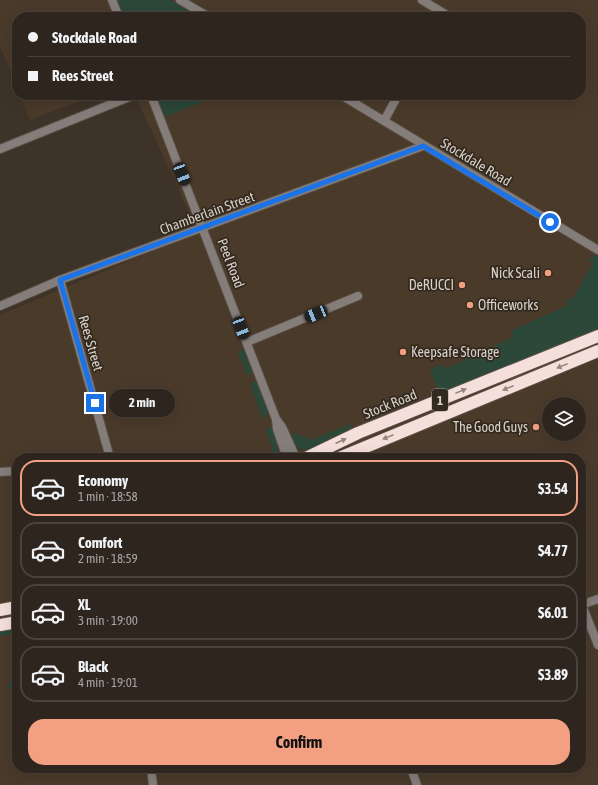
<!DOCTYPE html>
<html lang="en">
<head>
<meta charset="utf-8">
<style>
  :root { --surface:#2e261e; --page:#3a322b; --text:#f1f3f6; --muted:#a7a5a4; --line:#49433c; --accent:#f2a081 }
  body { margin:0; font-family:"Asap Condensed",sans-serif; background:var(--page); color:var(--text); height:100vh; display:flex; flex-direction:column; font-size:15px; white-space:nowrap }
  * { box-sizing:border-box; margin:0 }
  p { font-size:13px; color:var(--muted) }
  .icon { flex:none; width:22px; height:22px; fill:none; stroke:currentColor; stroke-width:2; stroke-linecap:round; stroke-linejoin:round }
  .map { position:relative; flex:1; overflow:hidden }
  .sheet { position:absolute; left:12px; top:453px; width:574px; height:320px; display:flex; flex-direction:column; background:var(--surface); border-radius:16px; box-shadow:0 4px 16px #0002,0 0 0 1px var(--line) }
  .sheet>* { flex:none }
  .guide { position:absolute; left:12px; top:12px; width:574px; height:88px; border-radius:16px; box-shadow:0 4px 16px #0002,0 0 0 1px var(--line); display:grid; align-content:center; height:88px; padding:0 16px; background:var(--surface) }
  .tools { position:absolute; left:542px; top:397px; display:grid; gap:8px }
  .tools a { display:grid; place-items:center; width:44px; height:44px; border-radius:50%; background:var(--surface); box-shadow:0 4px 16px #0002,0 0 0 1px var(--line); font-size:20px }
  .end { position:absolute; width:18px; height:18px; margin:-9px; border:5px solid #1a73e8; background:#fff; box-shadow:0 0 0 2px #fff }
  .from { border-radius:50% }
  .bubble { position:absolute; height:28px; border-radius:14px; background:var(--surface); box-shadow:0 4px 16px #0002,0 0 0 1px var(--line); font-size:13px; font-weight:700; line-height:28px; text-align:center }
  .car { position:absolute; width:12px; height:24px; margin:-12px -6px; border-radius:5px; box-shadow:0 0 3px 1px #0007; background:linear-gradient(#222 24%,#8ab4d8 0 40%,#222 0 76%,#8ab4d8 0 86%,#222 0) }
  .guide b { display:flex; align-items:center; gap:14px; height:38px; font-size:15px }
  .guide b+b { border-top:1px solid var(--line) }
  .guide i { width:10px; height:10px; background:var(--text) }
  ul { padding:7px 0 0; list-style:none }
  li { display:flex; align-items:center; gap:12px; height:56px; margin:0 8px 6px; padding:0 8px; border:2px solid var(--line); border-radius:16px }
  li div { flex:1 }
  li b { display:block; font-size:15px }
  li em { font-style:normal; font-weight:700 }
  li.selected { border-color:var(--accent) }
  li>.icon { width:36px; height:36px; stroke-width:1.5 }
  .action { display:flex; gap:8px; margin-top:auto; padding:8px 16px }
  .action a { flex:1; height:46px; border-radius:16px; background:var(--accent); color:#111; font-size:16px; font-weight:700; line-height:46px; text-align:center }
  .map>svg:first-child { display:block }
  .built { fill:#4a3a2a; fill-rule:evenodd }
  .green { fill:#2b4839 }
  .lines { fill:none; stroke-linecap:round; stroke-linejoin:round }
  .minor-casing { stroke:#5a4f45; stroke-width:10 }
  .highway-casing { stroke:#5a4f45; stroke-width:14 }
  .minor { stroke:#857d7a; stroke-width:8 }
  .highway { stroke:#f5dfda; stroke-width:12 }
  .oneway { fill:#94847c }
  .route { stroke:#1a73e8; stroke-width:5 }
  .poi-dot { fill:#f2a081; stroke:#34291e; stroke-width:1.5 }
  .labels { text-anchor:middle; stroke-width:3.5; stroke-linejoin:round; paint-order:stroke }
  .shield { fill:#34291e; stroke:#a79f96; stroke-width:1 }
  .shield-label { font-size:13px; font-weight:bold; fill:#d8d1ca }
  .street-label { font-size:14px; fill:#d8d1ca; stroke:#34291e }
  .poi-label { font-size:14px; fill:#d8d1ca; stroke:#34291e; text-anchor:end }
</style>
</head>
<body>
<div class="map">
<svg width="598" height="785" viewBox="0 0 598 785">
  <rect width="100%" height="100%" fill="#3e3328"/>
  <!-- built -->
  <g class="built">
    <path d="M0,0H598V785H0V315L198,232L135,95H581V17H17V88L0,46ZM549,404H579V434H549ZM17,458H581V768H17Z"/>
    <polygon points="20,95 95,95 30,120"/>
  </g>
  <!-- green -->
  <g class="green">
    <polygon points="117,0 170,0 199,17 124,17"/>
    <polygon points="155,95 219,95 167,116 162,113"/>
    <polygon points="595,255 598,255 598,331 440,395 430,369 442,364 445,369 513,337 511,331 568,305 566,298 572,300 593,263 588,260"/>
    <polygon points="244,349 248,354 245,355 247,361 250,361 254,371 248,376 238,353"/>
    <polygon points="256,381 260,385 268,412 265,419 262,416 250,384"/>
    <polygon points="350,424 352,430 309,450 299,449 290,438 292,435 295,433 311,440"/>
    <polygon points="269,426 273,428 280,458 269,458 272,447 266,431"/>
    <polygon points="17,626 17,633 0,636 0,629"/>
    <polygon points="15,677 17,677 17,687 7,688 11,680"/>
  </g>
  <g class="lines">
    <defs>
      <g id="minor">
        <polyline points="112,0 119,17"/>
        <polyline points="180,0 209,17"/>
        <polyline points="422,0 450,17"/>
        <polyline points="151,95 276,419 282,427 296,458"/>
        <polyline points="341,95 598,250"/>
        <polyline points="384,121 398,95"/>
        <polyline points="0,149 134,95"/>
        <polyline points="60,280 110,458"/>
        <polyline points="0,306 60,280 423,146"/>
        <polyline points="247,342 358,296"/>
        <polyline points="276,419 277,429 287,458"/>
        <polyline points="0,472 17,471"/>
        <polyline points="581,605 598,599"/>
        <polyline points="582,605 598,645"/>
        <polyline points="151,768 153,785"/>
        <polyline points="411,768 417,785"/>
      </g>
      <g id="highway">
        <polyline points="306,458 358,433 598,336"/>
        <polyline points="339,458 598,351"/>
        <polyline points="0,610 17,607"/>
        <polyline points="0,625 17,622"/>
      </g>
    </defs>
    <!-- minor casing -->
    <use href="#minor" class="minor-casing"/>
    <!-- highway casing -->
    <use href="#highway" class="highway-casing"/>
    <!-- minor -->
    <use href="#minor" class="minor"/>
    <!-- highway -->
    <use href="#highway" class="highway"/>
  </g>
  <!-- one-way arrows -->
  <defs><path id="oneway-solid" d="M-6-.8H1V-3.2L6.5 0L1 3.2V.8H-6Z"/></defs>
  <g class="oneway">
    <use href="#oneway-solid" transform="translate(562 366) rotate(158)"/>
    <use href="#oneway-solid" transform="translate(508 388) rotate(158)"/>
    <use href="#oneway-solid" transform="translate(461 391) rotate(-22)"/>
    <use href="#oneway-solid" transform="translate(388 437) rotate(158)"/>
    <use href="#oneway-solid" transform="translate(341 441) rotate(-25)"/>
  </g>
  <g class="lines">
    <!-- route -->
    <polyline class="route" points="95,403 60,280 423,146 550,222"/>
  </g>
  <!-- markers -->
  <g class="poi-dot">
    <circle cx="548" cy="273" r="4"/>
    <circle cx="462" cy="285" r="4"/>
    <circle cx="470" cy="305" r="4"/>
    <circle cx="403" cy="352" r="4"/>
    <circle cx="536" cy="427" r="4"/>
  </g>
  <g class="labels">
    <!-- shield labels -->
    <rect class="shield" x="432" y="389" width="16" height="22" rx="3"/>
    <g class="shield-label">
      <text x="440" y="405">1</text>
    </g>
    <!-- street labels -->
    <g class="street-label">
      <text transform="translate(476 162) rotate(31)" y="5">Stockdale Road</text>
      <text transform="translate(207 213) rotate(-20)" y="5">Chamberlain Street</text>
      <text transform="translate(231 263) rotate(69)" y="5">Peel Road</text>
      <text transform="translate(91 343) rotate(74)" y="5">Rees Street</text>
      <text transform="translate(390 404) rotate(-22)" y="5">Stock Road</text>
    </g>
    <!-- poi labels -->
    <g class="poi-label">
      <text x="540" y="278">Nick Scali</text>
      <text x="454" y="290">DeRUCCI</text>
      <text x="478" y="310" text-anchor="start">Officeworks</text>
      <text x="411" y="357" text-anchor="start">Keepsafe Storage</text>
      <text x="528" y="432">The Good Guys</text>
    </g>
  </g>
</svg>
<div class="tools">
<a><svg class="icon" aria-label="layers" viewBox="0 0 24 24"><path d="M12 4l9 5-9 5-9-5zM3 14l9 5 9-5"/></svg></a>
</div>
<i class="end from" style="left:550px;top:222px"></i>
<i class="end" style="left:95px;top:403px"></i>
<div class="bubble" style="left:109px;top:389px;width:66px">2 min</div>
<i class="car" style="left:182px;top:174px;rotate:159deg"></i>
<i class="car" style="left:316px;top:314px;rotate:248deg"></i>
<i class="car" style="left:241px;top:328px;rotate:159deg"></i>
<div class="guide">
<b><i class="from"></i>Stockdale Road</b>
<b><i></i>Rees Street</b>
</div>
<section class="sheet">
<ul>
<li class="selected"><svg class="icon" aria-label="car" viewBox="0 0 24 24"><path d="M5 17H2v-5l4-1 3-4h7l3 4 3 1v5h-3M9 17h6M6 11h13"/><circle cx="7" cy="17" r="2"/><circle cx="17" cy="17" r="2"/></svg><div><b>Economy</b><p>1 min · 18:58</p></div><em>$3.54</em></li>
<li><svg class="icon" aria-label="car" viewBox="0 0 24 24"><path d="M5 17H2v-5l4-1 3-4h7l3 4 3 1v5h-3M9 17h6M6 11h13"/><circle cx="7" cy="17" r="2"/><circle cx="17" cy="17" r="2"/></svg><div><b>Comfort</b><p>2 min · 18:59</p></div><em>$4.77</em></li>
<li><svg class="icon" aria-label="car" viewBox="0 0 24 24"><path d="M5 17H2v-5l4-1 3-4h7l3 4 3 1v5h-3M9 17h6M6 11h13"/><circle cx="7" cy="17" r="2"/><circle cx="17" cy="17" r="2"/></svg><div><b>XL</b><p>3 min · 19:00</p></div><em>$6.01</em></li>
<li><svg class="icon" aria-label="car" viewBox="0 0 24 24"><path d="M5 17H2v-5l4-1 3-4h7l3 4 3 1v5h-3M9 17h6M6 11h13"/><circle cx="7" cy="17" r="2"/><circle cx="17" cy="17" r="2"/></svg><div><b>Black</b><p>4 min · 19:01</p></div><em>$3.89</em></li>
</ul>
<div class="action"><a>Confirm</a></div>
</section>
</div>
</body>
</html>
